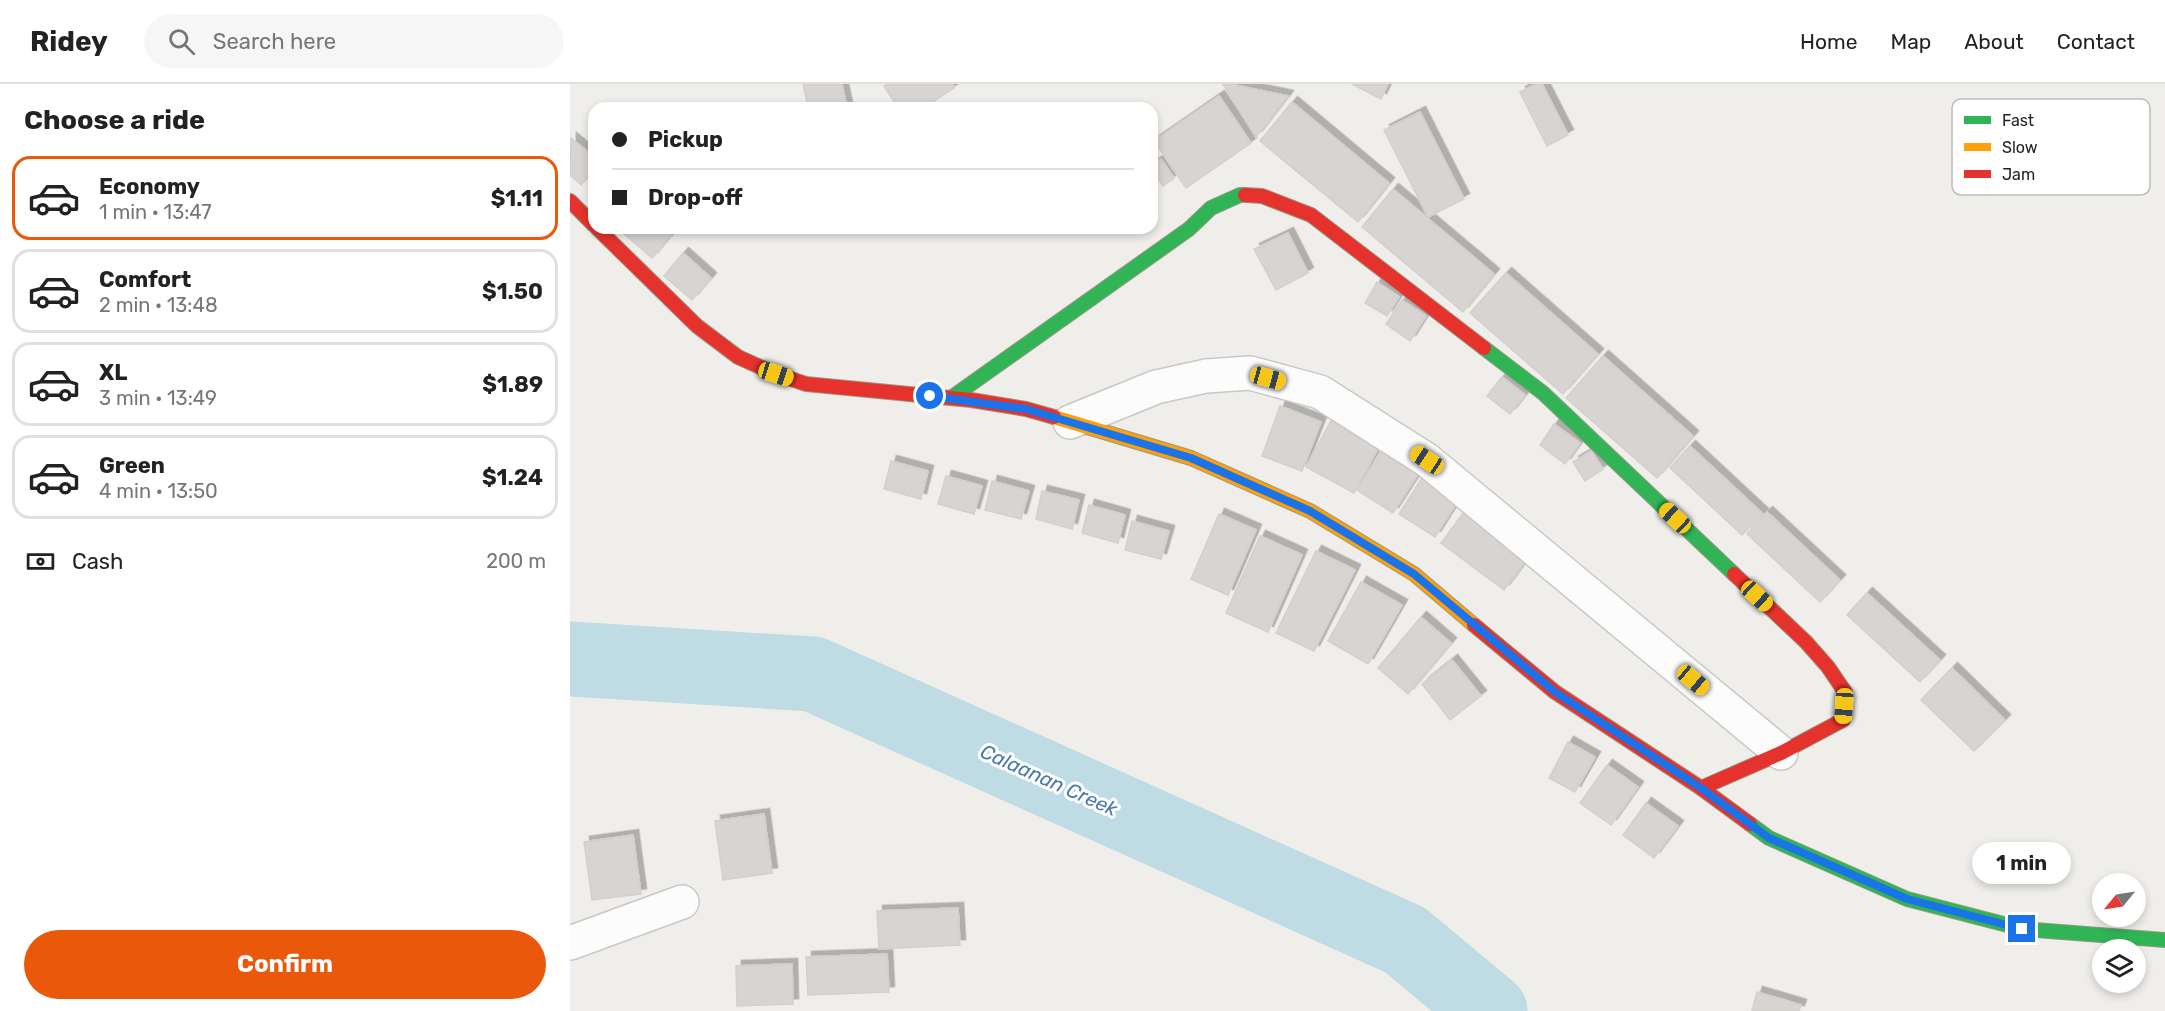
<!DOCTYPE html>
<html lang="en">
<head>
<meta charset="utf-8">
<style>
  :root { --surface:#fff; --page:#f6f6f6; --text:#222; --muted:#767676; --line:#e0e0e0; --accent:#ea580c }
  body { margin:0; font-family:Rubik,sans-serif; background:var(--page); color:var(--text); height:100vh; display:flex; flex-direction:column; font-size:22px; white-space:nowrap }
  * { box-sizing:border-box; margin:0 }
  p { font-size:20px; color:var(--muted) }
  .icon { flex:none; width:33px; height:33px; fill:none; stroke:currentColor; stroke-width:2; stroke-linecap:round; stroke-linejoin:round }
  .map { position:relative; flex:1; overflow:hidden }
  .sheet { display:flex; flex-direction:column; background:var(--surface); width:570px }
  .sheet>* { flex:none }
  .banner { position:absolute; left:18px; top:18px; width:570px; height:132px; border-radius:18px; box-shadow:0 3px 9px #0003; display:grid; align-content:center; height:132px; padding:0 24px; background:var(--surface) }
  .needle { width:39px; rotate:240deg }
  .fabs { position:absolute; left:1522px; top:789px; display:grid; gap:12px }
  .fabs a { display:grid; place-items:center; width:54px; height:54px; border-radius:50%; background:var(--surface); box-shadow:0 3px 9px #0003; font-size:30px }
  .end { position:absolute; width:27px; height:27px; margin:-14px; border:8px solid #1a73e8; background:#fff; box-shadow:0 0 0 3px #fff }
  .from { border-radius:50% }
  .bubble { position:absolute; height:42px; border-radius:21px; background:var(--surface); box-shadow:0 3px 9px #0003; font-size:20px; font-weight:700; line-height:42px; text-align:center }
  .car { position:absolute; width:18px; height:36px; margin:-18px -9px; border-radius:8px; box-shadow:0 0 4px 2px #0007; background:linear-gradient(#f5c518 24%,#345 0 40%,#f5c518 0 76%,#345 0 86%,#f5c518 0) }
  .banner b { display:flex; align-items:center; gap:21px; height:57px; font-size:22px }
  .banner b+b { border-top:2px solid var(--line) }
  .banner i { width:15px; height:15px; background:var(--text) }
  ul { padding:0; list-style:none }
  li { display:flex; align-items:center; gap:18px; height:84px; margin:0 12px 9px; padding:0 12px; border:3px solid var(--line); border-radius:18px }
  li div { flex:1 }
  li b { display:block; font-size:22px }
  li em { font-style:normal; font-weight:700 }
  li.on { border-color:var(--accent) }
  li>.icon { width:54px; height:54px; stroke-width:1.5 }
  h2 { padding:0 24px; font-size:27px; line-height:72px }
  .pay { display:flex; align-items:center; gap:15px; height:66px; padding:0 24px; font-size:22px }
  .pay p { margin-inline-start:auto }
  .cta { display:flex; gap:12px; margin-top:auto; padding:12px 24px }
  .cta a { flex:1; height:69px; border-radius:36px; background:var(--accent); color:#fff; font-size:24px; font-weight:700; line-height:69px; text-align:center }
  header { display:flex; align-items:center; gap:36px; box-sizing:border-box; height:84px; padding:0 30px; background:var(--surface); border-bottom:2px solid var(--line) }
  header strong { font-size:28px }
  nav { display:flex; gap:33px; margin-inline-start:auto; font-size:21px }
  .search { width:420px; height:54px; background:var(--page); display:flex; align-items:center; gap:15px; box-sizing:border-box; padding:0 21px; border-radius:33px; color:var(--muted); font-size:22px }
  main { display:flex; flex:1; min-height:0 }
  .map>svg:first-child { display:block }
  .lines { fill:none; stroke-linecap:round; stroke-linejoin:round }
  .river { stroke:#bfdbe3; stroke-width:75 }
  .building { fill:#d7d4d2; stroke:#d3d0cc; stroke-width:1.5; filter:url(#shadow) }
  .street-casing { stroke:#c9c8c7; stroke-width:36 }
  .fast-casing { stroke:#999a82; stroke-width:16 }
  .slow-casing { stroke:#999a82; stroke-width:16 }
  .jam-casing { stroke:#999a82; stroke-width:16 }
  .street { stroke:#fdfcfc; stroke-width:33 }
  .fast { stroke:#30b455; stroke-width:14 }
  .slow { stroke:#ff9f0a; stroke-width:14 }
  .jam { stroke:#e5322d; stroke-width:14 }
  .route { stroke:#1a73e8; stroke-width:8 }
  .labels { text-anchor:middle; stroke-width:6; stroke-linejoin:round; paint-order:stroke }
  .water-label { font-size:20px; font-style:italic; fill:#4a7aab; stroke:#fff }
  .key { fill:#fff; stroke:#bdbdbd; stroke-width:1.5 }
  .key-label { font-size:16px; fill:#222 }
</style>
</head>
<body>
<header>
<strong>Ridey</strong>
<div class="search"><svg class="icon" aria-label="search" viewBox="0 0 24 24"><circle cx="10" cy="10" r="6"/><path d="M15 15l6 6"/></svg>Search here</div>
<nav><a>Home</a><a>Map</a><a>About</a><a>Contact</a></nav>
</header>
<main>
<section class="sheet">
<h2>Choose a ride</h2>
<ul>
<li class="on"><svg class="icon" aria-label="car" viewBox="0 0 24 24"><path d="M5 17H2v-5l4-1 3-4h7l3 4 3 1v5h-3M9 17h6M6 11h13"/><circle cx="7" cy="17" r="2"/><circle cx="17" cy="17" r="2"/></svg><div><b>Economy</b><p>1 min · 13:47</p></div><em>$1.11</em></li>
<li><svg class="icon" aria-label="car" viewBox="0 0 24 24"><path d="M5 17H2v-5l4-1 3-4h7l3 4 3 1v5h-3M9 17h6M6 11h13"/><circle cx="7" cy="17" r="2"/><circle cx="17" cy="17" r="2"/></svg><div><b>Comfort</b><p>2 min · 13:48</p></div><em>$1.50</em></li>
<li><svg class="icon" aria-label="car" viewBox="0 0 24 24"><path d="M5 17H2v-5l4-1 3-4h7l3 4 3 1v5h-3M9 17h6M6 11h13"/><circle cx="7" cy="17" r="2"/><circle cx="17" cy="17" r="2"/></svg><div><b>XL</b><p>3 min · 13:49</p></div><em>$1.89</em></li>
<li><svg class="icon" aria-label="car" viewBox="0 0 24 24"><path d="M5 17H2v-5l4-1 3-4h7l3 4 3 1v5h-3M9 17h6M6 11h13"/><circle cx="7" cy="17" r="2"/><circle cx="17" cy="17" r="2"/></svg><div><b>Green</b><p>4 min · 13:50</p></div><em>$1.24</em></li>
</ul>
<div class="pay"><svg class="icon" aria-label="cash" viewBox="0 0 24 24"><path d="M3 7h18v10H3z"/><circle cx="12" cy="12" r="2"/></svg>Cash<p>200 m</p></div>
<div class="cta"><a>Confirm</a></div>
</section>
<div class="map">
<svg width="1595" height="927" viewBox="0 0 1595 927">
  <defs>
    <filter id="shadow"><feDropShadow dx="5.5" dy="-5.5" stdDeviation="0" flood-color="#0004"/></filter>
  </defs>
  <rect width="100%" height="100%" fill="#f0eeeb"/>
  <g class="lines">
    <!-- river -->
    <polyline class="river" points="0,575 243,590 835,856 920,927"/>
  </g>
  <!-- building -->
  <g class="building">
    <polygon points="233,0 272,0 277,24 238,24"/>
    <polygon points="318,0 382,0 384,4 354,24 328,24 314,2"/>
    <polygon points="653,0 660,0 718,12 686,53"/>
    <polygon points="782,0 818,0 811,15"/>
    <polygon points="966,0 972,0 998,51 977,62 950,8"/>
    <polygon points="649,12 681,59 616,104 584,57"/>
    <polygon points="722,18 819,99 788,138 690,57"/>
    <polygon points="850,28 894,115 858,133 814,46"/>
    <polygon points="1,54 24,73 24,86 11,101 0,91"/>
    <polygon points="591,75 604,94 593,102 582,85 582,81"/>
    <polygon points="823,105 924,190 893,228 792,143"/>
    <polygon points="58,144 93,144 101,151 82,174 53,149"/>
    <polygon points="718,149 738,189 706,206 684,165"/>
    <polygon points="113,169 141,194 122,216 94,192"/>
    <polygon points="936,189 1028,270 993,310 900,229"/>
    <polygon points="807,198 829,213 817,232 795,219"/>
    <polygon points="832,216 856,232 840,257 816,240"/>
    <polygon points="1033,272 1123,352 1087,394 996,314"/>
    <polygon points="932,293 955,311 940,330 917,312"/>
    <polygon points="710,322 751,338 732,387 692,372"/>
    <polygon points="765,329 813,355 784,409 736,383"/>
    <polygon points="984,340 1010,359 995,380 970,361"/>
    <polygon points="815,361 852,384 823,429 787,406"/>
    <polygon points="1120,362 1193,430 1172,451 1100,384"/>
    <polygon points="1021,367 1033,385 1015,397 1003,378"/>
    <polygon points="321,377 358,387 351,415 314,405"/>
    <polygon points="376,392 412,402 404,430 368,420"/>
    <polygon points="853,392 889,415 865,453 829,430"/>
    <polygon points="422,397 459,407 451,435 415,426"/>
    <polygon points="472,407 509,416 502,445 466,435"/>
    <polygon points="519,421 555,431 548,459 512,449"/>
    <polygon points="897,424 960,471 934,506 871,459"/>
    <polygon points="1197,428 1270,496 1250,518 1177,450"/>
    <polygon points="649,430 686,446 658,511 621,495"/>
    <polygon points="562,437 599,447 591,475 555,466"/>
    <polygon points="690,452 732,471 698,548 656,529"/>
    <polygon points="746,467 785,486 744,567 706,549"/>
    <polygon points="791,498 832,521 798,580 758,557"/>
    <polygon points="1297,509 1370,576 1350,598 1277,531"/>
    <polygon points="851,533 881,559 838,610 808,584"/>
    <polygon points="882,576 911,612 880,636 852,600"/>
    <polygon points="1382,584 1435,636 1404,667 1351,616"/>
    <polygon points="998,658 1025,673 1005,708 979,694"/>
    <polygon points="1037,681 1068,703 1041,741 1010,719"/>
    <polygon points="1076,719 1108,742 1084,774 1053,751"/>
    <polygon points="194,730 202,789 153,796 145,737"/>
    <polygon points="63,751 71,810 22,816 14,758"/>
    <polygon points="388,824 390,861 309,865 307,827"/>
    <polygon points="317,870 319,908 238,911 236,873"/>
    <polygon points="222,880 223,920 167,922 166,882"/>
    <polygon points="1187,908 1231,921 1229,927 1182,927"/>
  </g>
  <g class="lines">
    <defs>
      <g id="street">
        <polyline points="500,338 586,303 636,292 680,289 750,308 857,376 1211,669"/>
        <polyline points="0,859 112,818"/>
      </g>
      <g id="fast">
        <polyline points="914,264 973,309 1164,490"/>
        <polyline points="381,314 619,145 641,124 670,111 675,111"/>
        <polyline points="1180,740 1199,754 1337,815 1453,845 1595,856"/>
      </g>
      <polyline id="slow" points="484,333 621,374 740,427 844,490 904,541"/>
      <g id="jam">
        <polyline points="675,111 692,112 741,131 914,264"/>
        <polyline points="0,117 24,141"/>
        <polyline points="27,144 127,242 168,273 206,290 236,300 401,316 456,325 484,333"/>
        <polyline points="904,541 985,608 1131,704 1180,740"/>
        <polyline points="1131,704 1211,669 1273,636 1275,608 1258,583 1236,558 1164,490"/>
      </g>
    </defs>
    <!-- street casing -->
    <use href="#street" class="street-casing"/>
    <!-- fast casing -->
    <use href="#fast" class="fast-casing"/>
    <!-- slow casing -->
    <use href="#slow" class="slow-casing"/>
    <!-- jam casing -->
    <use href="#jam" class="jam-casing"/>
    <!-- street -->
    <use href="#street" class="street"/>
    <!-- fast -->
    <use href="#fast" class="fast"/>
    <!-- slow -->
    <use href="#slow" class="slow"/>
    <!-- jam -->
    <use href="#jam" class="jam"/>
  </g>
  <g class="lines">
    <!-- route -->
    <polyline class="route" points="360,312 456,325 621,374 740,427 844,490 985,608 1131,704 1199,754 1337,815 1452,845"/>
  </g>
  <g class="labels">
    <!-- water labels -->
    <g class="water-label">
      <text transform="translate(479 696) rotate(24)" y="7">Calaanan Creek</text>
    </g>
  </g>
  <!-- legend -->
  <rect x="1382" y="15" width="198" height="96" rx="9" class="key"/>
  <rect x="1394" y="32" width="27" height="8" fill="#30b455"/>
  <rect x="1394" y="59" width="27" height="8" fill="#ff9f0a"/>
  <rect x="1394" y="86" width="27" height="8" fill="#e5322d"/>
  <g class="key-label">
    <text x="1432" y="42">Fast</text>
    <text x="1432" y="69">Slow</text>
    <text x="1432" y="96">Jam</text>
  </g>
</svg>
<div class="fabs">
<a><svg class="needle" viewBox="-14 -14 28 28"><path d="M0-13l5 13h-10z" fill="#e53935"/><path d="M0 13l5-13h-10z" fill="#767676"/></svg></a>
<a><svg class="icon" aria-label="layers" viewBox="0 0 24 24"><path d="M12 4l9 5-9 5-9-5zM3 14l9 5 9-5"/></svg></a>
</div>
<i class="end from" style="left:360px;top:312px"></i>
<i class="end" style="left:1452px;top:845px"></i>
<div class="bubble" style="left:1402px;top:758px;width:99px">1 min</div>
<i class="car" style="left:206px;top:290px;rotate:108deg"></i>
<i class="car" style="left:698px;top:294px;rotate:105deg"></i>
<i class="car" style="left:857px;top:376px;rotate:303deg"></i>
<i class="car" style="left:1105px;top:434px;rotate:313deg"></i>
<i class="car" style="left:1187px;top:512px;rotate:133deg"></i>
<i class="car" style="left:1123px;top:596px;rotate:130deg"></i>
<i class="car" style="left:1274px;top:622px;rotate:184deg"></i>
<div class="banner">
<b><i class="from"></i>Pickup</b>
<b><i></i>Drop-off</b>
</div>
</div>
</main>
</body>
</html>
